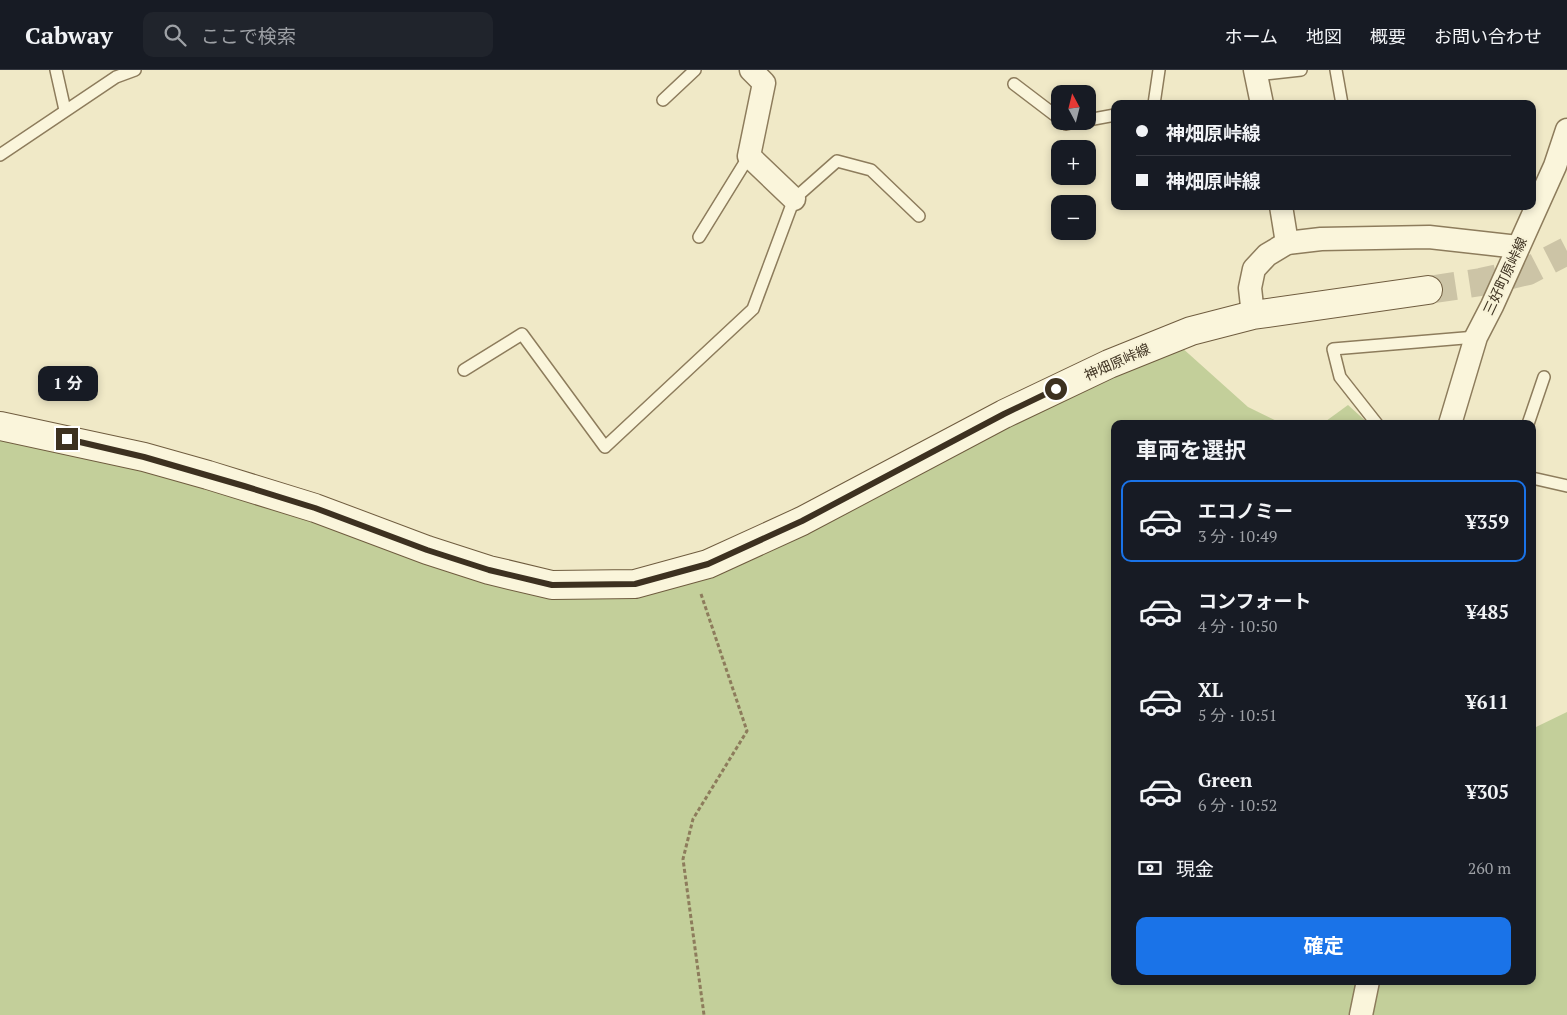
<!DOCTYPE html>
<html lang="ja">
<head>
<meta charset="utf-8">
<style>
  :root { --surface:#171b24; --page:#20242c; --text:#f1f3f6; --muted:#9ea1a6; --line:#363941; --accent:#1a73e8 }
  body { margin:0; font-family:"PT Serif","Noto Sans JP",serif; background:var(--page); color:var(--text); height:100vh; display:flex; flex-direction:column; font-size:19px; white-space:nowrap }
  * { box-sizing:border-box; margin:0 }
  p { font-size:16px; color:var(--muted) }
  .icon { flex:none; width:28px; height:28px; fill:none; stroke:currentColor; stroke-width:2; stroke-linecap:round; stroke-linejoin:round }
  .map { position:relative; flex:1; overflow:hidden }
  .sheet { position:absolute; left:1111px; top:350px; width:425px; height:565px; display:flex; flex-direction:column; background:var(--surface); border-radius:10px; box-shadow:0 2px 8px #0003 }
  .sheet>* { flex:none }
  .banner { position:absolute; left:1111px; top:30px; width:425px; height:110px; border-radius:10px; box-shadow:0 2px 8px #0003; display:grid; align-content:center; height:110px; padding:0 25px; background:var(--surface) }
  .needle { width:32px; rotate:353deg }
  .buttons { position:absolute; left:1051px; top:15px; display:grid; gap:10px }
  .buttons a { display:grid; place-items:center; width:45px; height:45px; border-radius:10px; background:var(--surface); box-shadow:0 2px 8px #0003; font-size:25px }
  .end { position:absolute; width:22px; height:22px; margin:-11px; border:6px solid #3d3120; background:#fff; box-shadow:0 0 0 2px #fff }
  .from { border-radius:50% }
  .bubble { position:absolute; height:35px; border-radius:10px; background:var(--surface); box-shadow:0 2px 8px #0003; font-size:16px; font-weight:700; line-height:35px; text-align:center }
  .banner b { display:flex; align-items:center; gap:18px; height:48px; font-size:19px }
  .banner b+b { border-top:1px solid var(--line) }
  .banner i { width:12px; height:12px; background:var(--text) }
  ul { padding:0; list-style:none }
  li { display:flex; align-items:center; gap:15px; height:82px; margin:0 10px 8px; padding:0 15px; border:2px solid transparent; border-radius:10px }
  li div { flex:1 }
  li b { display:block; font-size:19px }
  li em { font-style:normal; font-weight:700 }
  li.on { border-color:var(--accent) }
  li>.icon { width:45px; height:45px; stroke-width:1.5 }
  h2 { padding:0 25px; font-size:22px; line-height:60px }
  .pay { display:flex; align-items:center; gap:12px; height:55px; padding:0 25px; font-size:19px }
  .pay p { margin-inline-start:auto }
  .action { display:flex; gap:10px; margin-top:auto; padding:10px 25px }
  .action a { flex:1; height:58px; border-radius:10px; background:var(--accent); color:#fff; font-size:20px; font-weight:700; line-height:58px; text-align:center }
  header { display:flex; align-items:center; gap:30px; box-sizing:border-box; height:70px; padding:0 25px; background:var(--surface); border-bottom:1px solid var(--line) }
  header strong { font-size:24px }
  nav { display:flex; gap:28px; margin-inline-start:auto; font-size:18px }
  .search { width:350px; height:45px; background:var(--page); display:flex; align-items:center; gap:12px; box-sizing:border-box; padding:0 18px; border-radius:10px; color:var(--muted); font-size:19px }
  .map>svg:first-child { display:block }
  .green { fill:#c3cf9a }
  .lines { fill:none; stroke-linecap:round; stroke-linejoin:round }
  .secondary-tunnel { stroke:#ccc4a6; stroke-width:28; stroke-dasharray:28 14; stroke-linecap:butt }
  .lane-casing { stroke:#8d7c5c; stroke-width:14 }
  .street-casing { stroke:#8d7c5c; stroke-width:25 }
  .secondary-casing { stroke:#6f5c3f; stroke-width:30 }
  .path { stroke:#8d7c5c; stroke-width:3; stroke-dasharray:4 2.5; stroke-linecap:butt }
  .lane { stroke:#faf5db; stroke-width:11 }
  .street { stroke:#faf5db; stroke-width:22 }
  .secondary { stroke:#faf5db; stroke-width:28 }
  .route { stroke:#3d3120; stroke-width:6 }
  .labels { text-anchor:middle; stroke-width:4; stroke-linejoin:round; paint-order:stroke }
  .street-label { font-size:14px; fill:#3d3120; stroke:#f7f2d7 }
</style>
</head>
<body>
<header>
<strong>Cabway</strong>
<div class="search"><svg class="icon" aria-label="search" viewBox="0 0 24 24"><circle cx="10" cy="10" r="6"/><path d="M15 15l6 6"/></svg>ここで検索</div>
<nav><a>ホーム</a><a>地図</a><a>概要</a><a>お問い合わせ</a></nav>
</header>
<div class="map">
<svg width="1567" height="945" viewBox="0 0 1567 945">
  <rect width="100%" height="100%" fill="#f0e9c7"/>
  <!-- green -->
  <g class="green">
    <polygon points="1180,276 1248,337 1283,354 1115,354 1115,911 1532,911 1533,670 1536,657 1567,642 1567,945 0,945 0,368 71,380 622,521 926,393"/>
    <polygon points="1348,335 1369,354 1322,354"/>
  </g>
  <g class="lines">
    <!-- secondary-tunnel -->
    <polyline class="secondary-tunnel" points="1428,220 1481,212 1528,201 1567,181"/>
    <defs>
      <g id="lane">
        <polyline points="56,0 65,40"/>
        <polyline points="1336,0 1342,34"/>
        <polyline points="1256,5 1301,0"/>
        <polyline points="1014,14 1060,49"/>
        <polyline points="663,30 695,0"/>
        <polyline points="1154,34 1159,0"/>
        <polyline points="1088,50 1115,45"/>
        <polyline points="1063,51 1066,54 1080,51"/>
        <polyline points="0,85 116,7 135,0"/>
        <polyline points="699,167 749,86"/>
        <polyline points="464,300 522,264 605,377 753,239 794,129 837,91 871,100 919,146"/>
        <polyline points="1377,354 1340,307 1333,279 1476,267"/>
        <polyline points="1528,354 1544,307"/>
        <polyline points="1532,408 1567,416"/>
      </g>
      <g id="street">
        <polyline points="751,0 764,13 749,86 794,129"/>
        <polyline points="1255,0 1262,34"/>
        <polyline points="1281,136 1287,173"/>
        <polyline points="1253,245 1250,218 1254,199 1267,185 1287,173 1321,169 1429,167 1518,177"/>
        <polyline points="1450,354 1476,267 1492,236 1555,96 1567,60"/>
        <polyline points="1361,945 1368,911"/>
      </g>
      <polyline id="secondary" points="0,356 144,387 208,405 315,438 427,480 489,500 552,515 635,514 708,494 802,451 1004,344 1109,294 1191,261 1253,245 1428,220"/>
    </defs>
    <!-- lane casing -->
    <use href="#lane" class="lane-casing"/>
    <!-- street casing -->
    <use href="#street" class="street-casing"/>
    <!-- secondary casing -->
    <use href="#secondary" class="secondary-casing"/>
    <!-- path -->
    <polyline class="path" points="701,524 747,661 693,749 683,789 704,945"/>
    <!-- lane -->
    <use href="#lane" class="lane"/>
    <!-- street -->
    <use href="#street" class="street"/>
    <!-- secondary -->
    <use href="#secondary" class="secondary"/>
  </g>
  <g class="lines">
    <!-- route -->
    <polyline class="route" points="67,369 144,387 244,416 315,438 427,480 489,500 552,515 635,514 708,494 802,451 1004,344 1056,319"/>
  </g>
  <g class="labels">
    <!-- street labels -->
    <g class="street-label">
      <text transform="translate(1505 206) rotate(-65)" y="5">三好町原峠線</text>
      <text transform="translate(1117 292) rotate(-24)" y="5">神畑原峠線</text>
    </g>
  </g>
</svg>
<div class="buttons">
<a><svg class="needle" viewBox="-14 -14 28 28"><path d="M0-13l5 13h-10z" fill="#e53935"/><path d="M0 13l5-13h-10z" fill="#9ea1a6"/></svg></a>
<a>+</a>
<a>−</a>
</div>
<i class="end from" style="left:1056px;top:319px"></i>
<i class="end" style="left:67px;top:369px"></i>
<div class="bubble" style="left:38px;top:296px;width:60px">1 分</div>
<div class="banner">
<b><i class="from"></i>神畑原峠線</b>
<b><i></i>神畑原峠線</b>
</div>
<section class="sheet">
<h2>車両を選択</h2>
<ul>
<li class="on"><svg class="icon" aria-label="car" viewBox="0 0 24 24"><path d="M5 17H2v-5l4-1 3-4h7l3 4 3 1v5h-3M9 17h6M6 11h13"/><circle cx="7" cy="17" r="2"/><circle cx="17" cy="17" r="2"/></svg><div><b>エコノミー</b><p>3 分 · 10:49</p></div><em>¥359</em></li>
<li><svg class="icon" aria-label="car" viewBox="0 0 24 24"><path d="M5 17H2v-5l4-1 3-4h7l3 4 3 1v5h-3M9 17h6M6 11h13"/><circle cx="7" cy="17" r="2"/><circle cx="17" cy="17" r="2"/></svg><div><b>コンフォート</b><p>4 分 · 10:50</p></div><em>¥485</em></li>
<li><svg class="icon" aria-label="car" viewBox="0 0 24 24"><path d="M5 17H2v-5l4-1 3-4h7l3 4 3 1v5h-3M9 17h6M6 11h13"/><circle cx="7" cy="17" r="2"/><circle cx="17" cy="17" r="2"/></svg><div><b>XL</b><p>5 分 · 10:51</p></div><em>¥611</em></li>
<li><svg class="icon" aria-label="car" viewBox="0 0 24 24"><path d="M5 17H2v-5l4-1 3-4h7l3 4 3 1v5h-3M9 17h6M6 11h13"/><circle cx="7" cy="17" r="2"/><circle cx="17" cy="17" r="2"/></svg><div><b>Green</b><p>6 分 · 10:52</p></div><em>¥305</em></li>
</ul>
<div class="pay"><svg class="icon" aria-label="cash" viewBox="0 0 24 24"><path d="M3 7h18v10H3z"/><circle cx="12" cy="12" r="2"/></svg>現金<p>260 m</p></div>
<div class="action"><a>確定</a></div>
</section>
</div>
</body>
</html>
